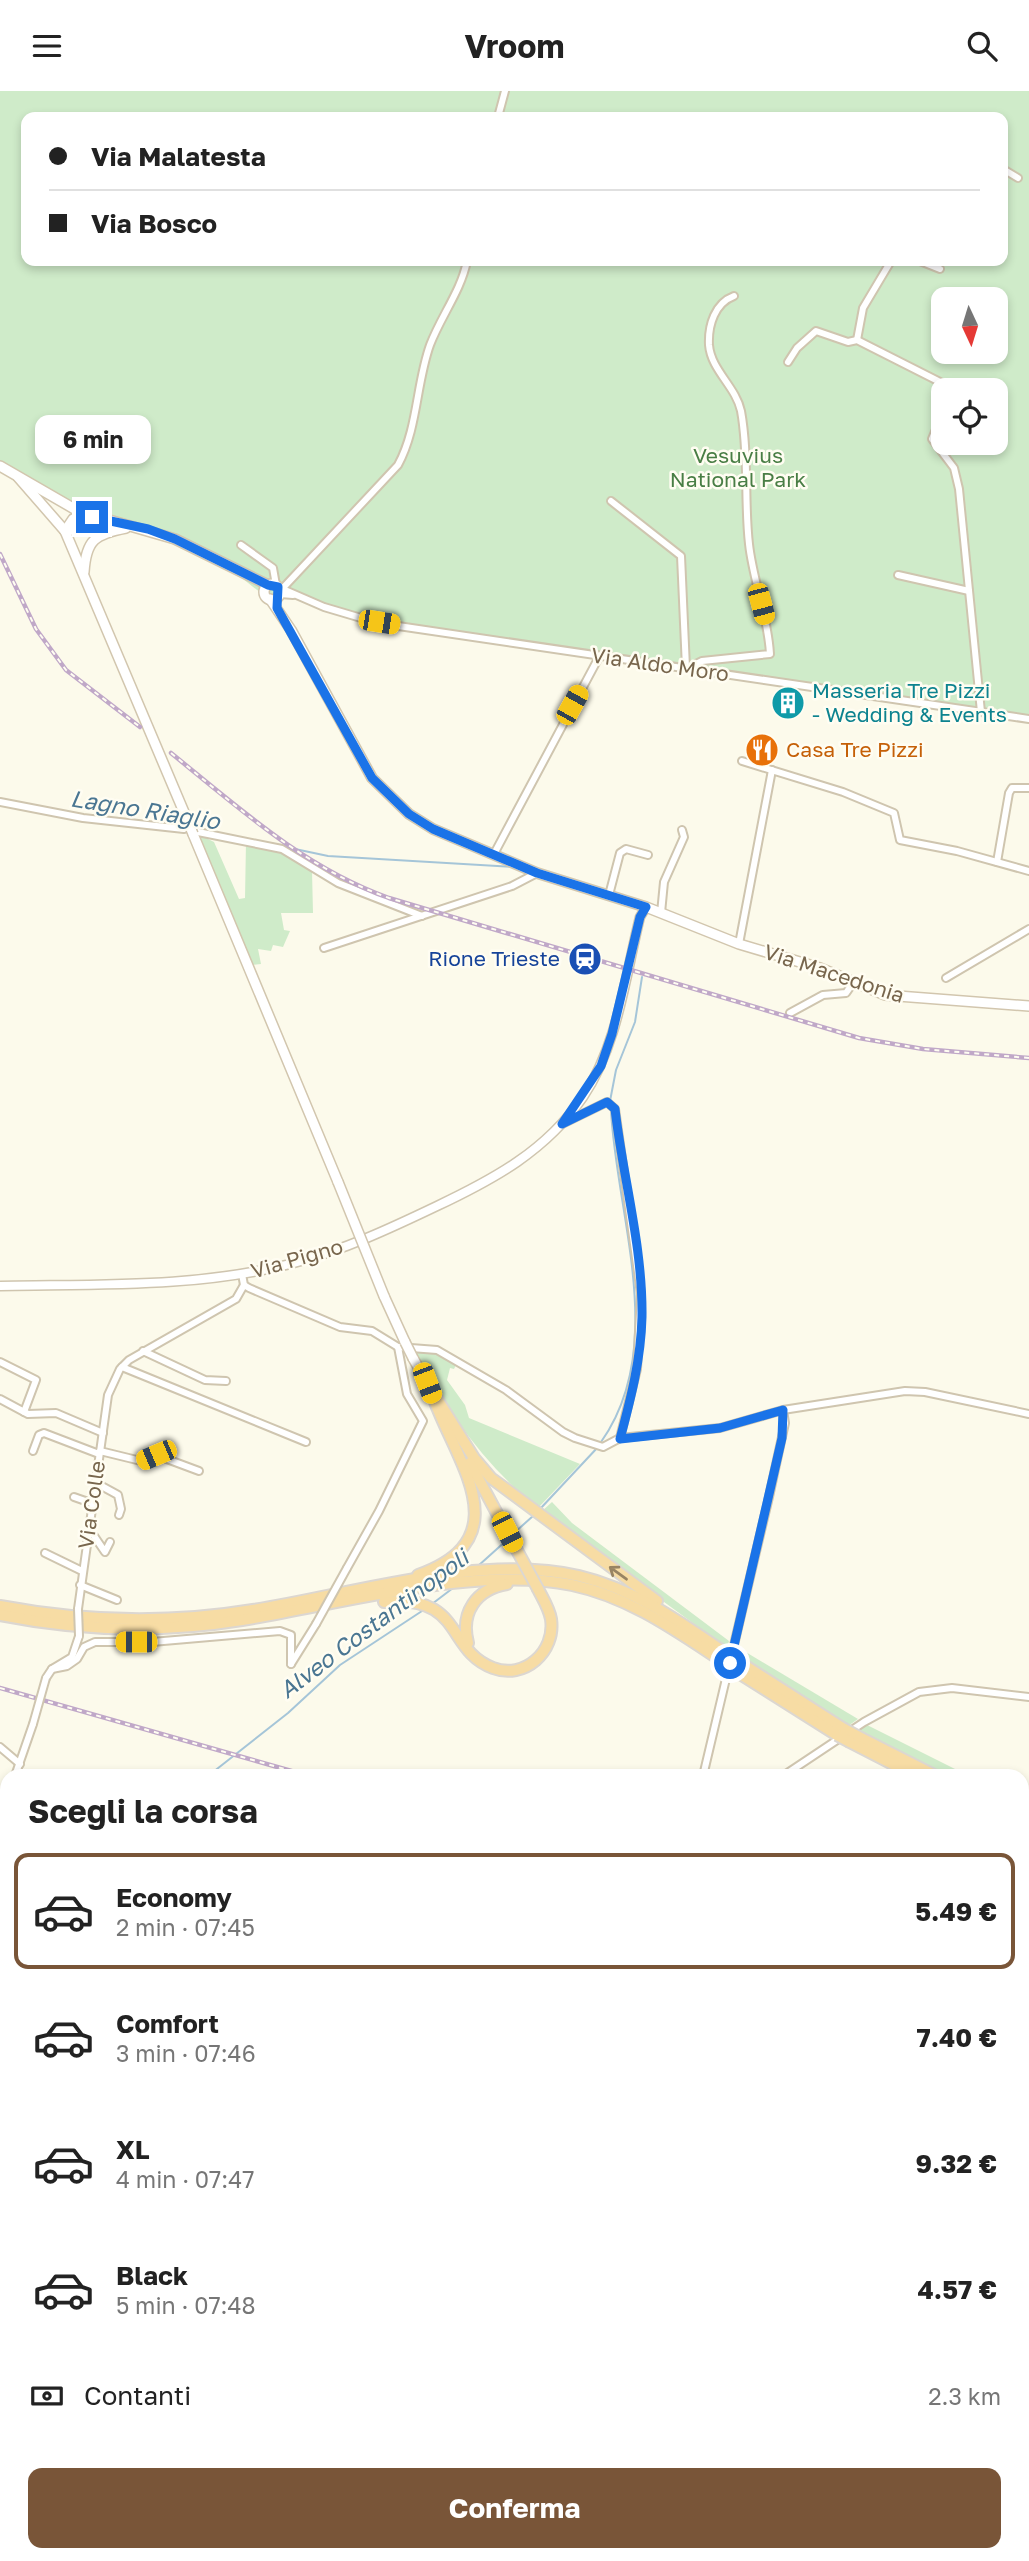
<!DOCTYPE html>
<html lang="it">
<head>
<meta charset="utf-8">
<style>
  :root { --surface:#fff; --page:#f2f2f2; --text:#222; --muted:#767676; --line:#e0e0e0; --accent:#795538 }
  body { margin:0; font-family:"Golos Text",sans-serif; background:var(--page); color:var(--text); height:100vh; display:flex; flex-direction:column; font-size:26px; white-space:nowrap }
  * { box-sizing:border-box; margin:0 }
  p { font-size:23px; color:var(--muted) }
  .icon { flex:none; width:38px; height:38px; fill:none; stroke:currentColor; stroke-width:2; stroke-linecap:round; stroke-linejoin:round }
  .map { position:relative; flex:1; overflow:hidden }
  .sheet { position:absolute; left:0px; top:1678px; width:1029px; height:793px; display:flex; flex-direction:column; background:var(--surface); border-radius:21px 21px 0 0; box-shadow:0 4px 10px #0003 }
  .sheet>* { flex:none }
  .top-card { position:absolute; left:21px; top:21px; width:987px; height:154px; border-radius:14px; box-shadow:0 4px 10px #0003; display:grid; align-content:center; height:154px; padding:0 28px; background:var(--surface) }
  .needle { width:46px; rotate:176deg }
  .tools { position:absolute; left:931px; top:196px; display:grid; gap:14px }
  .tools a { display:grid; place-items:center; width:77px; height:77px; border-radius:14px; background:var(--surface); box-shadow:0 4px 10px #0003; font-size:35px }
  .end { position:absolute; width:32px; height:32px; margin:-16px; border:9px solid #1a73e8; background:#fff; box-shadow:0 0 0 4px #fff }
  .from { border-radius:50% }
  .bubble { position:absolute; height:49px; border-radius:14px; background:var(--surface); box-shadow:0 4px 10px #0003; font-size:23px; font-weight:700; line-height:49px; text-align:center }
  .car { position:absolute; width:21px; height:42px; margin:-21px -10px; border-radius:9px; box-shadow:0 0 5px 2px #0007; background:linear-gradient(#f5c518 24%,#345 0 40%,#f5c518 0 76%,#345 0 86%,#f5c518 0) }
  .top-card b { display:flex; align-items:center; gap:24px; height:66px; font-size:26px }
  .top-card b+b { border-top:2px solid var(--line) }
  .top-card i { width:18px; height:18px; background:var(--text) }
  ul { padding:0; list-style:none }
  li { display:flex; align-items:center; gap:21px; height:116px; margin:0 14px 10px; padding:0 14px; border:4px solid transparent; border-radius:14px }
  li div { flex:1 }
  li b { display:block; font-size:26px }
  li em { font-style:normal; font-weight:700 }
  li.selected { border-color:var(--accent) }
  li>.icon { width:63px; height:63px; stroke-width:1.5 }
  h2 { padding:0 28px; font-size:32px; line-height:84px }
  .pay { display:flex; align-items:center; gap:18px; height:77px; padding:0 28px; font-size:26px }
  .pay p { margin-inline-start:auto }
  .button { display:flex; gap:14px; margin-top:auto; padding:14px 28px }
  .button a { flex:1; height:80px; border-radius:14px; background:var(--accent); color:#fff; font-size:28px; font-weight:700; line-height:80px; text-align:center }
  header { display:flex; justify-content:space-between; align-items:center; height:91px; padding:0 28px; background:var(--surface); font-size:32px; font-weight:700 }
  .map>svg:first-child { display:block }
  .green { fill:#cfebc9; fill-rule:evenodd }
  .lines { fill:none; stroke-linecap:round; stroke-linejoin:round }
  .stream { stroke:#a5c5d8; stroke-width:2 }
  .minor-casing { stroke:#cfc5af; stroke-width:10 }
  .tertiary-casing { stroke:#cfc5af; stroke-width:11 }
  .secondary-casing { stroke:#d2c6ae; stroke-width:12 }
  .trunk-casing { stroke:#dcd7d1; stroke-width:14 }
  .minor { stroke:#fff; stroke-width:6 }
  .tertiary { stroke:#fff; stroke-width:8 }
  .secondary { stroke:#fff; stroke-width:9 }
  .trunk { stroke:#f7dca4; stroke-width:10 }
  .rail-casing { stroke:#c0a8c8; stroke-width:4.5 }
  .rail { stroke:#fffdf2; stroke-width:2; stroke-dasharray:5; stroke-linecap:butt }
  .minor-bridge-casing { stroke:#cfc5af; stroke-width:10; stroke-linecap:butt }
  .secondary-bridge-casing { stroke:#d2c6ae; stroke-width:12; stroke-linecap:butt }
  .trunk-bridge-casing { stroke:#dcd7d1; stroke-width:14; stroke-linecap:butt }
  .minor-bridge { stroke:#fff; stroke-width:6 }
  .secondary-bridge { stroke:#fff; stroke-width:9 }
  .trunk-bridge { stroke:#f7dca4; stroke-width:10 }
  .oneway { stroke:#988463 }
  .route { stroke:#1a73e8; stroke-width:9 }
  .labels { text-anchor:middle; stroke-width:5; stroke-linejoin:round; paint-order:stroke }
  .park-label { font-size:21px; fill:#497e45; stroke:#fffdf2 }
  .street-label { font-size:21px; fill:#78664d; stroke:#fffdf2 }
  .culture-label { font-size:21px; fill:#0d838f; stroke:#fffdf2; text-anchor:start }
  .food-label { font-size:21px; fill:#c56008; stroke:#fffdf2; text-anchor:start }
  .transit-label { font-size:21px; fill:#164399; stroke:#fffdf2; text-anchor:end }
  .water-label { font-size:23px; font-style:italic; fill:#4a7692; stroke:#fffdf2 }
</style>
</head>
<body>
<header><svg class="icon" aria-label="menu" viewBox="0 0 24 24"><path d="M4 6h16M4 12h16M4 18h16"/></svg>Vroom<svg class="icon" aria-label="search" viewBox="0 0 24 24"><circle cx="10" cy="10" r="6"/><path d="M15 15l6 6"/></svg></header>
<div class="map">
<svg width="1029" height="2470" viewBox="0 0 1029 2470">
  <rect width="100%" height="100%" fill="#fcfaeb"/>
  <!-- green -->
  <g class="green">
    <path d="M0,0H1029V630L371,533L286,505L266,506L229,477L204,465L24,398L0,379ZM26,26H1003V170H26ZM943,208H996V261H943ZM943,299H996V352H943Z"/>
    <polygon points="198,743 214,751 239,808 245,807 246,751 281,761 312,780 313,822 281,822 284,839 290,840 283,856 273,854 271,860 258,858 261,873 251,874"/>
    <path d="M429,1260L456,1274L454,1278L450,1277L447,1289L465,1314L469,1327L580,1373L538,1417C486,1376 446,1319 415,1261Z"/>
    <polygon points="552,1411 572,1432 729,1550 727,1557 541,1421"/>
    <polygon points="739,1557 858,1628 848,1635 738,1564"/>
    <polygon points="865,1633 969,1685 948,1685 856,1639"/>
  </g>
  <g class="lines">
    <!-- stream -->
    <g class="stream">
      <polyline points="295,758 328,765 513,776"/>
      <polyline points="610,1010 616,979 635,931 642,886"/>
      <path d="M601,1351C669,1255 616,1125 611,1019"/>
      <polyline points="540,1418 598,1356"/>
      <polyline points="514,1442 533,1425"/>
      <polyline points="478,1475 508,1448"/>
      <polyline points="432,1513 453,1497"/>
      <polyline points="208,1685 288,1622 340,1574 422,1520"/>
      <polyline points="1022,1714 1029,1708"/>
      <polyline points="0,1874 7,1867"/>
      <polyline points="0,2413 7,2428"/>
      <polyline points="21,2464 24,2470"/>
      <polyline points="735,2470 737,2464"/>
    </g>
    <defs>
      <g id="minor">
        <polyline points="498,26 505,0"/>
        <polyline points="1003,78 1018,87"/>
        <polyline points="920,170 940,178"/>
        <polyline points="857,249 863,217 891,170"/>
        <polyline points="788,271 797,257 816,240 848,251 857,249 940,291 948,299"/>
        <polyline points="943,322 932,348 954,377 959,398 981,621"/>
        <polyline points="611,410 681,465 686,577"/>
        <polyline points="241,454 273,477 276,494"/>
        <polyline points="898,484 969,500"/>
        <polyline points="278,496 324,516 378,532 1029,628"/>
        <path d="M283,497L398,374C418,337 416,293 430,254C441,225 461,200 467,170"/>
        <polyline points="280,503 293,504"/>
        <path d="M696,579V573L702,570L770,563C768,525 753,490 749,453C744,409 749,364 741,320C736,296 711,279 709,254C708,234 715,212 734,205"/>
        <polyline points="742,670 843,701 894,722 900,749 957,760 1029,780"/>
        <polyline points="0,711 83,727 184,738"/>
        <polyline points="198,741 282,758 338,792 422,825"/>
        <polyline points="494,763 599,566"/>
        <polyline points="997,771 1009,702 1012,697 1029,697"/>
        <polyline points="609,804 620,762 626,758 648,764"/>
        <polyline points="661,822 664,791 684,746 682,739"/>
        <polyline points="739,853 772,679"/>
        <polyline points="324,857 512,795 537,782"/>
        <polyline points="946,887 1029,838"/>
        <polyline points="790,922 823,904 846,902 853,892"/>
        <polyline points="562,1033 607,1011 615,1018 641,1203 637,1278 620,1347"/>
        <polyline points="242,1183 244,1194 249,1197 340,1236 372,1240 398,1256 437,1259 506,1299 563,1341 575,1347 603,1356 620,1347 720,1337 783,1319 905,1300 925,1301 1029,1323"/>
        <polyline points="143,1260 205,1289 226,1290"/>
        <polyline points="0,1271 36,1289 24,1321"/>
        <polyline points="122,1276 306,1351"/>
        <polyline points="0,1308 28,1323 56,1322 103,1342"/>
        <polyline points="33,1360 39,1344 44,1342 99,1363"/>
        <polyline points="100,1360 141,1370 156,1364 199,1380"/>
        <polyline points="96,1392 118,1404 121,1418 119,1424"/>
        <polyline points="74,1406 94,1413"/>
        <polyline points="90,1439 105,1461 110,1451"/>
        <polyline points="45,1462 82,1480"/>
        <polyline points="347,1477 379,1420 423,1330 407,1303 398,1256"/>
        <polyline points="80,1494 117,1509"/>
        <polyline points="78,1518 108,1304 120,1278 129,1269 236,1208 244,1194"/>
        <polyline points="291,1573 316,1533"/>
        <polyline points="52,1578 67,1575 77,1568 84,1556 95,1551 152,1551 280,1540 291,1544 291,1573"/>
        <polyline points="46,1587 52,1578 72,1566 79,1545"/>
        <polyline points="0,1656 20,1673"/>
        <polyline points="15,1685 33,1633"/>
        <polyline points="703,1685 769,1406 785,1332 783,1319"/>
        <polyline points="783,1685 864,1631 919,1601 952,1597 1029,1606"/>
        <polyline points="0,1713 7,1705"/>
        <polyline points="1022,1757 1029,1760"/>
        <polyline points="1022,1951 1029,1952"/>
        <polyline points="1022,2112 1029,2114"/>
        <polyline points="1022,2361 1029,2361"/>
        <polyline points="311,2470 312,2464"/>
      </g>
      <g id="tertiary">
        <path d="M0,1195C99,1193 197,1197 294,1172C344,1159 391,1137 437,1115C494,1088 546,1060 583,1006C618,954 625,886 640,826L646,816"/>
        <polyline points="1022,2139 1029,2131"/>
        <polyline points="742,2470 747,2464"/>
      </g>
      <g id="secondary">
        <polyline points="0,375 78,420 175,448 268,494"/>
        <polyline points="18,386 65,440 189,733"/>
        <polyline points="65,440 111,434"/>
        <polyline points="65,440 73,428 87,426"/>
        <path d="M84,481C86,449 95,443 126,437"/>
        <circle cx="272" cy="501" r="8"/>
        <polyline points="270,508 291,539 372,687 409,723 433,738 537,782 646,816 739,853 820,877 885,904 1029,915"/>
        <polyline points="193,743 338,1091"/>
        <polyline points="384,1205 405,1251"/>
        <polyline points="413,1267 427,1292"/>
      </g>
      <g id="trunk">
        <polyline points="427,1292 474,1367 491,1387 657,1510"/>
        <polyline points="470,1372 507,1441"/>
        <path d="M418,1484C520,1448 458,1373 435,1311"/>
        <path d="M384,1511C464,1503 445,1559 493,1577C524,1589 556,1561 551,1528C549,1517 543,1508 538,1498"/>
        <path d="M0,1515C85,1531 168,1533 253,1519C354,1503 480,1462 579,1485C634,1498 679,1530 724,1561"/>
        <path d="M0,1524C80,1540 161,1542 242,1529C341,1513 475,1474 572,1494C629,1506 675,1539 722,1570"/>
        <path d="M468,1552C460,1522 476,1498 507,1493"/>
        <polyline points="736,1569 844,1638"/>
        <polyline points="734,1579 837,1644"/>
        <polyline points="857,1645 936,1685"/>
        <polyline points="850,1651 916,1685"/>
        <polyline points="1022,1732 1029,1736"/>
      </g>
    </defs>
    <!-- minor casing -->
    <use href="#minor" class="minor-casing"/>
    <!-- tertiary casing -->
    <use href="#tertiary" class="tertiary-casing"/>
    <!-- secondary casing -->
    <use href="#secondary" class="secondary-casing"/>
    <!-- trunk casing -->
    <use href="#trunk" class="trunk-casing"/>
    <!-- minor -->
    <use href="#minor" class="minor"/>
    <!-- tertiary -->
    <use href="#tertiary" class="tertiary"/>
    <!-- secondary -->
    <use href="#secondary" class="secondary"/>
    <!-- trunk -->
    <use href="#trunk" class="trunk"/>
    <defs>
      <g id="rail">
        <polyline points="0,463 36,538 66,579 140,636"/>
        <path d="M171,662C240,718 305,777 389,807L859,947L923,958L1029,967"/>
        <polyline points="0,1597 309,1685"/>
      </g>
    </defs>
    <!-- rail casing -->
    <use href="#rail" class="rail-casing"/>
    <!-- rail -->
    <use href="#rail" class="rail"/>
    <defs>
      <g id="minor-bridge">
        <polyline points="78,1518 79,1545"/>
        <polyline points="316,1533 347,1477"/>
        <polyline points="33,1633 46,1587"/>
      </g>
      <g id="secondary-bridge">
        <polyline points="189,733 193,743"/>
        <polyline points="338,1091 384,1205"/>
        <polyline points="405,1251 413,1267"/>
      </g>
      <g id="trunk-bridge">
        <polyline points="507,1441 538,1498"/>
        <polyline points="724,1561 736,1569"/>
        <polyline points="722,1570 734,1579"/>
        <polyline points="844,1638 857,1645"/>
        <polyline points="837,1644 850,1651"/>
      </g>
    </defs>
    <!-- minor-bridge casing -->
    <use href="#minor-bridge" class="minor-bridge-casing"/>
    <!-- secondary-bridge casing -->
    <use href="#secondary-bridge" class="secondary-bridge-casing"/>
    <!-- trunk-bridge casing -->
    <use href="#trunk-bridge" class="trunk-bridge-casing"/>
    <!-- minor-bridge -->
    <use href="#minor-bridge" class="minor-bridge"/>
    <!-- secondary-bridge -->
    <use href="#secondary-bridge" class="secondary-bridge"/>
    <!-- trunk-bridge -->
    <use href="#trunk-bridge" class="trunk-bridge"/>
  </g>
  <!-- one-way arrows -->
  <defs><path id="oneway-shaft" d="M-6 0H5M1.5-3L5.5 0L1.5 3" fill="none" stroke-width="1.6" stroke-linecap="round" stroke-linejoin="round" transform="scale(1.75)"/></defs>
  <use class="oneway" href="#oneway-shaft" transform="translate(618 1482) rotate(-144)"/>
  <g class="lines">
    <!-- route -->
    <path class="route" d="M92,426L148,438L175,448L268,494L278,496L277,517L372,687L409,723L433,738L537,782L646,816L640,826L612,943L601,975L562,1033L607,1011L615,1018C623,1087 643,1156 642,1226C641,1268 631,1307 620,1348L720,1337L783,1319L782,1347L730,1572"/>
  </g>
  <!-- icons -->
  <defs>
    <symbol id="building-disc" viewBox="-11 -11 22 22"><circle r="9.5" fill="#0f9aa8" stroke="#fffdf2"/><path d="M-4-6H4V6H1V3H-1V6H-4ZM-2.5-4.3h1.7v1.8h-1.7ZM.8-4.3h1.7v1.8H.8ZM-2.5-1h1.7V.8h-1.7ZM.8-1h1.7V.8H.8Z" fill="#fff"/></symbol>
    <symbol id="restaurant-disc" viewBox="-11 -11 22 22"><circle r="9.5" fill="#e8710a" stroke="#fffdf2"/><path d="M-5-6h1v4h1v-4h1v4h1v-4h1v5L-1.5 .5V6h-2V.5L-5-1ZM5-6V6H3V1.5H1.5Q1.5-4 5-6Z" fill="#fff"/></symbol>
    <symbol id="station-disc" viewBox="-11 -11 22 22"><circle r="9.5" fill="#1a4fb4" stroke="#fffdf2"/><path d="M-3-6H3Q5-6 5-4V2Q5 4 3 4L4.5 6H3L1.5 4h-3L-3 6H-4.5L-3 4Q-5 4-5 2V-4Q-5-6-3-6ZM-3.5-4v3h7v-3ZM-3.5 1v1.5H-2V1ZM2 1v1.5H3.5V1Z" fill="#fff"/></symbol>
  </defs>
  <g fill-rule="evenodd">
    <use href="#building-disc" x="769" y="593" width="38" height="38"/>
    <use href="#restaurant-disc" x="743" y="640" width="38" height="38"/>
    <use href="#station-disc" x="566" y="849" width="38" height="38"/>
  </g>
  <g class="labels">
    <!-- park labels -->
    <g class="park-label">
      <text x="738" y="372">Vesuvius<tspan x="738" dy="24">National Park</tspan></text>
    </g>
    <!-- street labels -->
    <g class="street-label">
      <text transform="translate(660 574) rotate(8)" y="7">Via Aldo Moro</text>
      <text transform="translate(834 883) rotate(18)" y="7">Via Macedonia</text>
      <text transform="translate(297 1168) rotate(-16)" y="7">Via Pigno</text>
      <text transform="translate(92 1414) rotate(-82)" y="7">Via Colle</text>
    </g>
    <!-- culture labels -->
    <g class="culture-label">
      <text x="812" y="607">Masseria Tre Pizzi<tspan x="812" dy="24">- Wedding &amp; Events</tspan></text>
    </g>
    <!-- food labels -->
    <g class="food-label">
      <text x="786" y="666">Casa Tre Pizzi</text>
    </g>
    <!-- transit labels -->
    <g class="transit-label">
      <text x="560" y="875">Rione Trieste</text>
    </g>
    <!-- water labels -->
    <g class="water-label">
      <text transform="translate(145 719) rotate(9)" y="8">Lagno Riaglio</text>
      <text transform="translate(374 1533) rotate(-37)" y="8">Alveo Costantinopoli</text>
    </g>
  </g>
</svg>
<div class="tools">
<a><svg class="needle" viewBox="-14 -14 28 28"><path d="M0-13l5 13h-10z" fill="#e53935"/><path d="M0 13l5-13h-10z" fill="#767676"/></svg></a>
<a><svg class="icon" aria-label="locate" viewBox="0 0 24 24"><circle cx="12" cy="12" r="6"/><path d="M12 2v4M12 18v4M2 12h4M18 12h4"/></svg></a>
</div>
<i class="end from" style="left:730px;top:1572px"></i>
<i class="end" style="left:92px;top:426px"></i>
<div class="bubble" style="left:35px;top:324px;width:116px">6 min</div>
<i class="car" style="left:761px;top:513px;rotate:165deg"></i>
<i class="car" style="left:379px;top:531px;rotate:99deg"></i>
<i class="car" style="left:572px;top:614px;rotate:29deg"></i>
<i class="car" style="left:427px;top:1292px;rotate:159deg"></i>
<i class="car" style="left:156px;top:1364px;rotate:247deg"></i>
<i class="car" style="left:507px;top:1441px;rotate:153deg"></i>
<i class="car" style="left:136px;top:1551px;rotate:270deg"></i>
<div class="top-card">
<b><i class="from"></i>Via Malatesta</b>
<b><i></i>Via Bosco</b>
</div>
<section class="sheet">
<h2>Scegli la corsa</h2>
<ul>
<li class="selected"><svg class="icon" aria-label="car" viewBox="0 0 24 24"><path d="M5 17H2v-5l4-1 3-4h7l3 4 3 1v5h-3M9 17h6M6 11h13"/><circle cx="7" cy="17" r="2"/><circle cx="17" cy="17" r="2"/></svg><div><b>Economy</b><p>2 min · 07:45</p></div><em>5.49 €</em></li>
<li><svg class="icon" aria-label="car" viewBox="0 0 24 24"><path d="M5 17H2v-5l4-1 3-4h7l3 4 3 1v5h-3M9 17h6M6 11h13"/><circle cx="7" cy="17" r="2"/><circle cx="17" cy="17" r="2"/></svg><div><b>Comfort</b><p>3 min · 07:46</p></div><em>7.40 €</em></li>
<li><svg class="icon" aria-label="car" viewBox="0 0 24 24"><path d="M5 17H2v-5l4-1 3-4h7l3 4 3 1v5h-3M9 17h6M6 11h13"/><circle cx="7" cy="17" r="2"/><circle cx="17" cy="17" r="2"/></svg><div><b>XL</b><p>4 min · 07:47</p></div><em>9.32 €</em></li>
<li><svg class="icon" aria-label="car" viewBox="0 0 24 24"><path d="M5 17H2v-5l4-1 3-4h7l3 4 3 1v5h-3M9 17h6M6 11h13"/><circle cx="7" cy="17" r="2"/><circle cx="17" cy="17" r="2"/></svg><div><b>Black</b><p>5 min · 07:48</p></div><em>4.57 €</em></li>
</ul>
<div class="pay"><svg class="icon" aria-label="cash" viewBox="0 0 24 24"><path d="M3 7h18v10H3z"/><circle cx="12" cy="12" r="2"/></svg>Contanti<p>2.3 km</p></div>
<div class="button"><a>Conferma</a></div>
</section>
</div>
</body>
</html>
